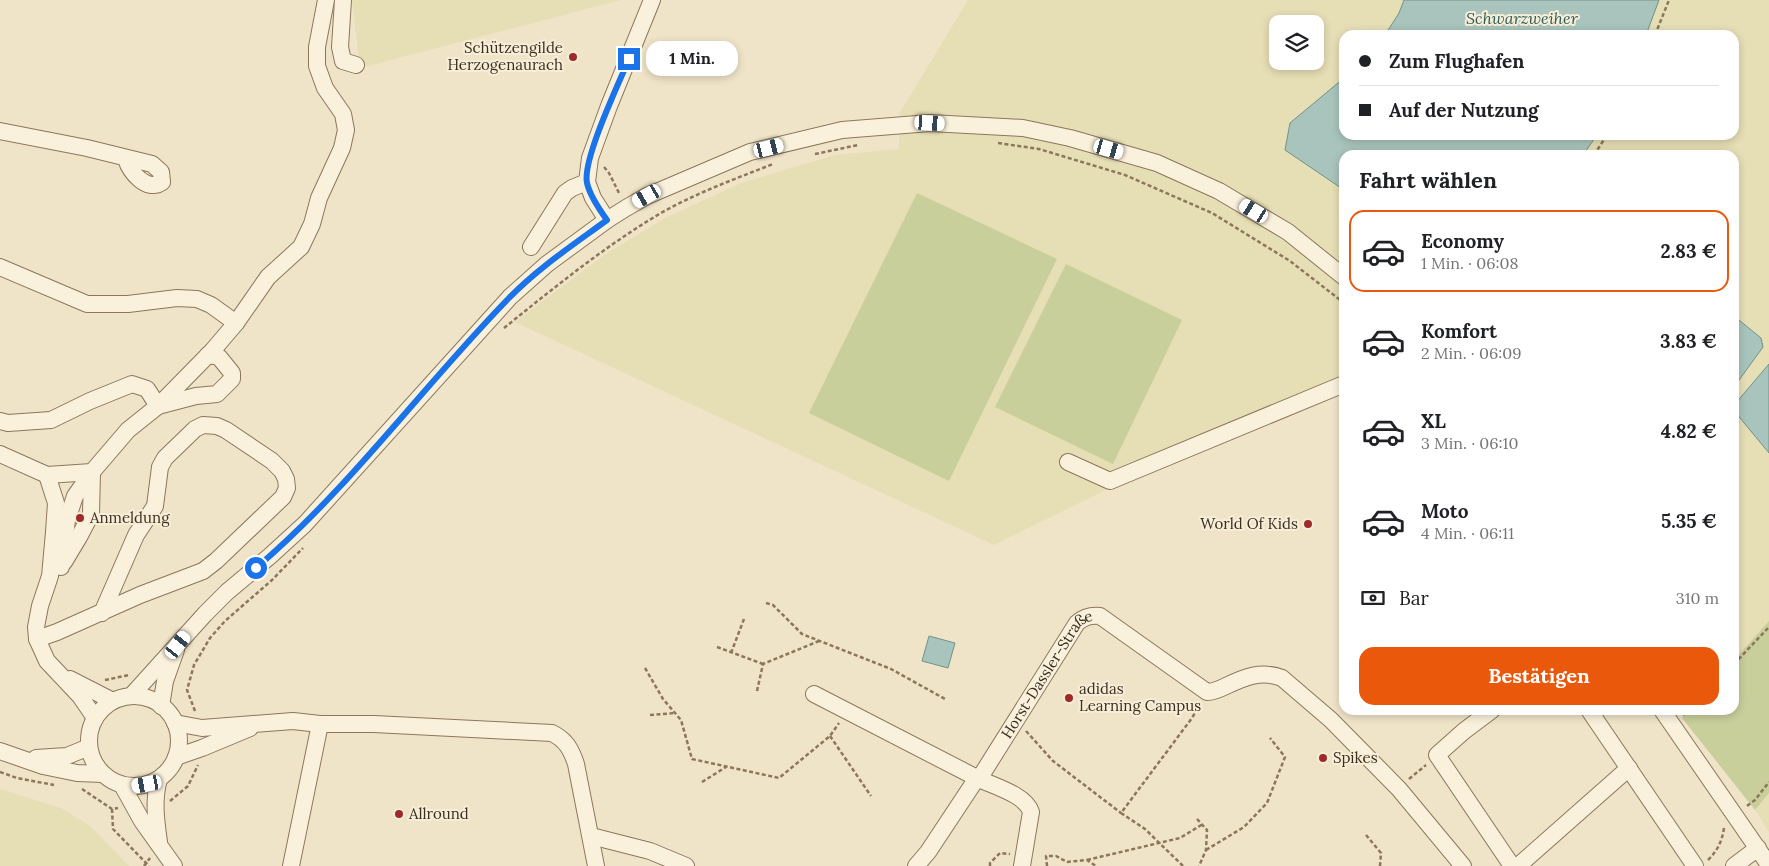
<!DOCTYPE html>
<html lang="de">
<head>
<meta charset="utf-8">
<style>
  :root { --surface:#fff; --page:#f2f2f2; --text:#202124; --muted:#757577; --line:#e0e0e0; --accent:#ea580c }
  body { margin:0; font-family:Lora,serif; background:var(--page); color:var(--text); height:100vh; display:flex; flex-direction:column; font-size:19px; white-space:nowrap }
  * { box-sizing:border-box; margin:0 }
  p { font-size:16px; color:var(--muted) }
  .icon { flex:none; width:28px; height:28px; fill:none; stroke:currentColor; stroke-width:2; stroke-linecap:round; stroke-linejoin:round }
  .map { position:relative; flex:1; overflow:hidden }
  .sheet { position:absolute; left:1339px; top:150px; width:400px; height:565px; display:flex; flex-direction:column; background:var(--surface); border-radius:15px; box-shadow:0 2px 8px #0003 }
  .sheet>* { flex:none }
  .banner { position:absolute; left:1339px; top:30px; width:400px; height:110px; border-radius:15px; box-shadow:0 2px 8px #0003; display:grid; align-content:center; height:110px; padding:0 20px; background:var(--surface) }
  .buttons { position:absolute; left:1269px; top:15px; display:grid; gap:10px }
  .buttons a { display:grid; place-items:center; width:55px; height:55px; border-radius:10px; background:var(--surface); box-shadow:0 2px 8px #0003; font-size:25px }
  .end { position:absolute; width:22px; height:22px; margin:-11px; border:6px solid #1a73e8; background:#fff; box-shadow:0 0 0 2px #fff }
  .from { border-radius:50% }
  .bubble { position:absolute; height:35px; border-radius:15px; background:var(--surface); box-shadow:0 2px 8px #0003; font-size:16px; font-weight:800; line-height:35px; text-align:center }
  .car { position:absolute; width:15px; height:30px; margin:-15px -8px; border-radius:6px; box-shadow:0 0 4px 1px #0007; background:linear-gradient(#fff 24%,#345 0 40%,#fff 0 76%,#345 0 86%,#fff 0) }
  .banner b { display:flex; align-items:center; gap:18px; height:48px; font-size:19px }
  .banner b+b { border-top:1px solid var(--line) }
  .banner i { width:12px; height:12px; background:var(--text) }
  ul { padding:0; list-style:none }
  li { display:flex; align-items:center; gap:15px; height:82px; margin:0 10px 8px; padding:0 10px; border:2px solid transparent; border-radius:15px }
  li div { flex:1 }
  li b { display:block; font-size:19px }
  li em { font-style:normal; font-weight:800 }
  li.active { border-color:var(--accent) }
  li>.icon { width:45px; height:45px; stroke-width:1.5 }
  h2 { padding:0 20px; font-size:22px; line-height:60px }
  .pay { display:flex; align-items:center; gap:12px; height:55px; padding:0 20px; font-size:19px }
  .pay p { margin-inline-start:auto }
  .action { display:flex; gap:10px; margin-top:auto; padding:10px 20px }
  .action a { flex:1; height:58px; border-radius:15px; background:var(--accent); color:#fff; font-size:20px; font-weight:800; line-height:58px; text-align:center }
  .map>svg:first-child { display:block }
  .farmland { fill:#e6deb5; fill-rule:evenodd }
  .green { fill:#c9cf9b }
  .water { fill:#a9c4bc; stroke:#6f938a }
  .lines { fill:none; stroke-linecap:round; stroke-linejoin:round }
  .minor-casing { stroke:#8d765c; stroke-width:18 }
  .path { stroke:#8d765c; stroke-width:2.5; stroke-dasharray:4 2.5; stroke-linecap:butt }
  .minor { stroke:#faf1dc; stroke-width:16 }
  .route { stroke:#1a73e8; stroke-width:6 }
  .poi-dot { fill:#9e2a2b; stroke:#f7eed8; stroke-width:2 }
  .labels { text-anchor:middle; stroke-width:4; stroke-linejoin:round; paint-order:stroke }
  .poi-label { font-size:15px; fill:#3d2e20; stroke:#f7eed8; text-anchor:start }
  .street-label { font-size:15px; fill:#3d2e20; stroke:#f7eed8 }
  .water-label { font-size:16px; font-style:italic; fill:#2f5d5a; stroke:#f7eed8 }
</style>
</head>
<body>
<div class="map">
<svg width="1769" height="866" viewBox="0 0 1769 866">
  <rect width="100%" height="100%" fill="#f0e4c8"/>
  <!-- farmland -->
  <g class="farmland">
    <polygon points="352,0 621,0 360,68"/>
    <path d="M968,0H1769V621L1734,660V155H1344V392L1215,436L994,545L515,322L604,255L665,218L741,183L835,155L899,149V114ZM1278,24H1315V61H1278ZM1344,35H1734V135H1344Z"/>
    <polygon points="0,789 61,808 90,826 129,866 0,866"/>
    <polygon points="1769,793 1769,832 1755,810"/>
  </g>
  <!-- green -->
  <g class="green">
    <polygon points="917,193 1057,259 949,481 809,413"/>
    <polygon points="1066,264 1182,320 1113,464 995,407"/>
    <polygon points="1769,621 1769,793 1755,810 1682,718 1689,710 1734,710 1734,660"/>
  </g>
  <!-- water -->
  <g class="water">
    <polygon points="1404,0 1659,0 1646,35 1385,35 1399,13"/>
    <polygon points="1344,78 1344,135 1597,135 1583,155 1344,155 1344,190 1285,150 1290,123"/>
    <polygon points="1734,316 1761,338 1763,347 1734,387"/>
    <polygon points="1769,364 1769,453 1735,412 1735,404"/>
    <polygon points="929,636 955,643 948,668 922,661"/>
  </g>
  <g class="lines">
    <defs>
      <g id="minor">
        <polyline points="343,0 340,47 343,61 356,65"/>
        <path d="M0,131L87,148L152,164L161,172L162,182C147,193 130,172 126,159"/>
        <polyline points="607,220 593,198 587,182 590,158 609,106 652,0"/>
        <polyline points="531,247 565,193 572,188 587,182"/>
        <polyline points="0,267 87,304 128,304 177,298 197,299 211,305 236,323"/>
        <polyline points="158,406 196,396 217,394 232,379 232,373 219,357 208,355"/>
        <polyline points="0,421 8,423 51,420 90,401 132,384 147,389 158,406"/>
        <polyline points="0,454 47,475 92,472"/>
        <polyline points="1068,462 1110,481 1344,384"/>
        <polyline points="47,475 56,503 54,532 50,576 40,606 36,627 37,639 47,661 80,696 95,718"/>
        <polyline points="64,562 79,537 91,514 92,472"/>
        <polyline points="61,567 67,520 75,496 92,472 128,430 158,406 213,350 236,323 268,277 301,247 312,224 319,198 342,148 346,130 343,114 325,88 317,66 317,47 326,0"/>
        <polyline points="37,639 57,632 140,595 203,571 216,561 283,497 287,488 286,479 282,471 272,461 226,430 217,426 203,425 195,429 165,458 160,467 155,506 136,535 102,613"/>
        <polyline points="70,679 113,701"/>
        <path id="s1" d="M814,694L979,779L1077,623C1084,617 1090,615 1100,616L1207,692C1214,692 1220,689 1226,686C1245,677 1261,670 1282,678L1331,720L1399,789L1463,866"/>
        <polyline points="131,696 205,614 227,592 270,556 305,524 510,297 547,264 607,220 626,208 647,196 750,152 842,130 930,123 1023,128 1070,138 1157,163 1219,191 1288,232 1344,277"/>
        <circle cx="134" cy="741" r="45"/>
        <polyline points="161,706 165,681 176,650"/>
        <polyline points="1492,710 1464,731 1437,755 1512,866"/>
        <polyline points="1589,710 1695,866"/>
        <polyline points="1662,710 1769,865"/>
        <path d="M175,723L202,728L293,721L320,724H374L552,733C566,740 571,749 576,764L596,866"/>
        <polyline points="0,751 43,766 77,773 103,774"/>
        <polyline points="176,757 202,748 250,728"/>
        <polyline points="36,758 67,756 89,747"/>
        <path d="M979,779C994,786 1026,795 1031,812L1022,866"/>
        <polyline points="122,785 142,821 174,866"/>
        <polyline points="591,836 650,851 686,866"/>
        <path d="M159,842C156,820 153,800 159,779"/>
        <polyline points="291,866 320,724"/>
        <polyline points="916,866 928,852 977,778"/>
        <polyline points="1518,866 1629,768"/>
        <polyline points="1734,866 1758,848"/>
      </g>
    </defs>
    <!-- minor casing -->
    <use href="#minor" class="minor-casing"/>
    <!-- path -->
    <g class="path">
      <polyline points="1655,35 1669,0"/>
      <polyline points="998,143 1039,149 1125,175 1212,213 1290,261 1344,303"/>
      <polyline points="815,154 858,145"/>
      <polyline points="1594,155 1607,135"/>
      <polyline points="604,167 609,173 620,195"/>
      <path d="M504,328C555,287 605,246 661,213C696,193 735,179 773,164"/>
      <polyline points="766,603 773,605 802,634 891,669 945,699"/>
      <polyline points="717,647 763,664"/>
      <polyline points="731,653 744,619"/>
      <polyline points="1734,664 1769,627"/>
      <polyline points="645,668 663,699 681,720 692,759 779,778 830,736 839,723"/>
      <polyline points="105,680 129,675"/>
      <polyline points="757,691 763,664 819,641"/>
      <polyline points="195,711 187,690 194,665 210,638 225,621 272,580 303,548"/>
      <polyline points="650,715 675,713"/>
      <polyline points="1683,715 1690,710"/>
      <polyline points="1026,731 1053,761 1121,813"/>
      <polyline points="830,736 871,796"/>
      <polyline points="0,772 17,778 54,785"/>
      <polyline points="1409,779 1426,765"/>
      <polyline points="702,782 726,767"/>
      <polyline points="82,789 112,809 118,808"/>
      <polyline points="170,801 188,786 198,765"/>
      <polyline points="1747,806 1755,800 1769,782"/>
      <polyline points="112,809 113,829 149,866"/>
      <polyline points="1197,819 1207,830 1206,850 1199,866"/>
      <polyline points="1366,835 1381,853 1380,866"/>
      <polyline points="1206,850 1244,827 1267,803 1285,757 1270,738"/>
      <polyline points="1087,860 1180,838 1203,824"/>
      <path d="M1708,860C1718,850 1722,841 1724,828"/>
      <polyline points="144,866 150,858"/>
      <polyline points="990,866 990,863 1000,853 1010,854"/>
      <polyline points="1047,866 1046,856 1056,856 1067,862 1087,860 1096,866"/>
      <polyline points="1183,866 1145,829 1121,813 1192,718 1200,704"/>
    </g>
    <!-- minor -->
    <use href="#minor" class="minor"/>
  </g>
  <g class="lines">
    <!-- route -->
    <path class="route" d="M256,568C350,488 423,386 509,298C538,268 573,245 607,220C599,209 590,196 587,183C582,160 619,83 629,59"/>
  </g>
  <!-- markers -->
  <g class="poi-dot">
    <circle cx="573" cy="57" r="5"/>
    <circle cx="80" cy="518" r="5"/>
    <circle cx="1308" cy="524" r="5"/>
    <circle cx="1069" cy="698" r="5"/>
    <circle cx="1323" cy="758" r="5"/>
    <circle cx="399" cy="814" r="5"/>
  </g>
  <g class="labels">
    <!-- poi labels -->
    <g class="poi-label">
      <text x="563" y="53" text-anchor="end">Schützengilde<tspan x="563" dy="17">Herzogenaurach</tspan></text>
      <text x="90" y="523">Anmeldung</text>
      <text x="1298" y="529" text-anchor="end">World Of Kids</text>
      <text x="1079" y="694">adidas<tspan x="1079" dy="17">Learning Campus</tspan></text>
      <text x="1333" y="763">Spikes</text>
      <text x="409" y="819">Allround</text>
    </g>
    <!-- street labels -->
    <g class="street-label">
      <text dy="5" stroke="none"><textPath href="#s1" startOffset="311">Horst-Dassler-Straße</textPath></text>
    </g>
    <!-- water labels -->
    <g class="water-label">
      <text x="1522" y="24">Schwarzweiher</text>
    </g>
  </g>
</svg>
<div class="buttons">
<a><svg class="icon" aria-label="layers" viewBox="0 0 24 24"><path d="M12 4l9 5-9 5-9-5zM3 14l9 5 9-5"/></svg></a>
</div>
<i class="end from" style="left:256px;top:568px"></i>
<i class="end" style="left:629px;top:59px"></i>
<div class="bubble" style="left:646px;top:41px;width:92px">1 Min.</div>
<i class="car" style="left:930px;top:123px;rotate:93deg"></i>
<i class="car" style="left:769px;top:148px;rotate:76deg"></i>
<i class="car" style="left:1109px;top:149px;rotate:106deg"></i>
<i class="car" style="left:647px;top:196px;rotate:240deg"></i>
<i class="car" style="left:1254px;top:211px;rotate:301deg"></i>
<i class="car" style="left:178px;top:645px;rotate:38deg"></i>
<i class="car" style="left:147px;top:784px;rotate:260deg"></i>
<div class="banner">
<b><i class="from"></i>Zum Flughafen</b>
<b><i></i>Auf der Nutzung</b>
</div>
<section class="sheet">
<h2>Fahrt wählen</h2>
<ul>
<li class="active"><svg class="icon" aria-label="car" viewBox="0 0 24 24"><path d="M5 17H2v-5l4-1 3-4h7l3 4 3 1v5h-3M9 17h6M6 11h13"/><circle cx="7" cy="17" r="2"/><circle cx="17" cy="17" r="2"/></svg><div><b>Economy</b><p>1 Min. · 06:08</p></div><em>2.83 €</em></li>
<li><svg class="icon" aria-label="car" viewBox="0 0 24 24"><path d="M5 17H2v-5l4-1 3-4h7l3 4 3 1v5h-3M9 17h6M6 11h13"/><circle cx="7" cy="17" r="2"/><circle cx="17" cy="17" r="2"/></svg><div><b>Komfort</b><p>2 Min. · 06:09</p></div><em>3.83 €</em></li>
<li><svg class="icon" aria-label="car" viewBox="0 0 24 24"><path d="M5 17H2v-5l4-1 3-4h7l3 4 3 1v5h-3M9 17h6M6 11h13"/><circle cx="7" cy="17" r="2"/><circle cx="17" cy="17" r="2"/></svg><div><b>XL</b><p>3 Min. · 06:10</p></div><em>4.82 €</em></li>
<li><svg class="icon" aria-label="car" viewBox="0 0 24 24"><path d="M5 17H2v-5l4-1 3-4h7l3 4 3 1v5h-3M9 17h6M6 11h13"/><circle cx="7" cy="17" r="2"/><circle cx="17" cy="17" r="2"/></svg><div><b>Moto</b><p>4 Min. · 06:11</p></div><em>5.35 €</em></li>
</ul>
<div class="pay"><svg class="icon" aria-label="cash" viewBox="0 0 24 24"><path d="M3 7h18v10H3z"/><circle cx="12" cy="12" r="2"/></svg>Bar<p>310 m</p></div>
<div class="action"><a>Bestätigen</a></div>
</section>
</div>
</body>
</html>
